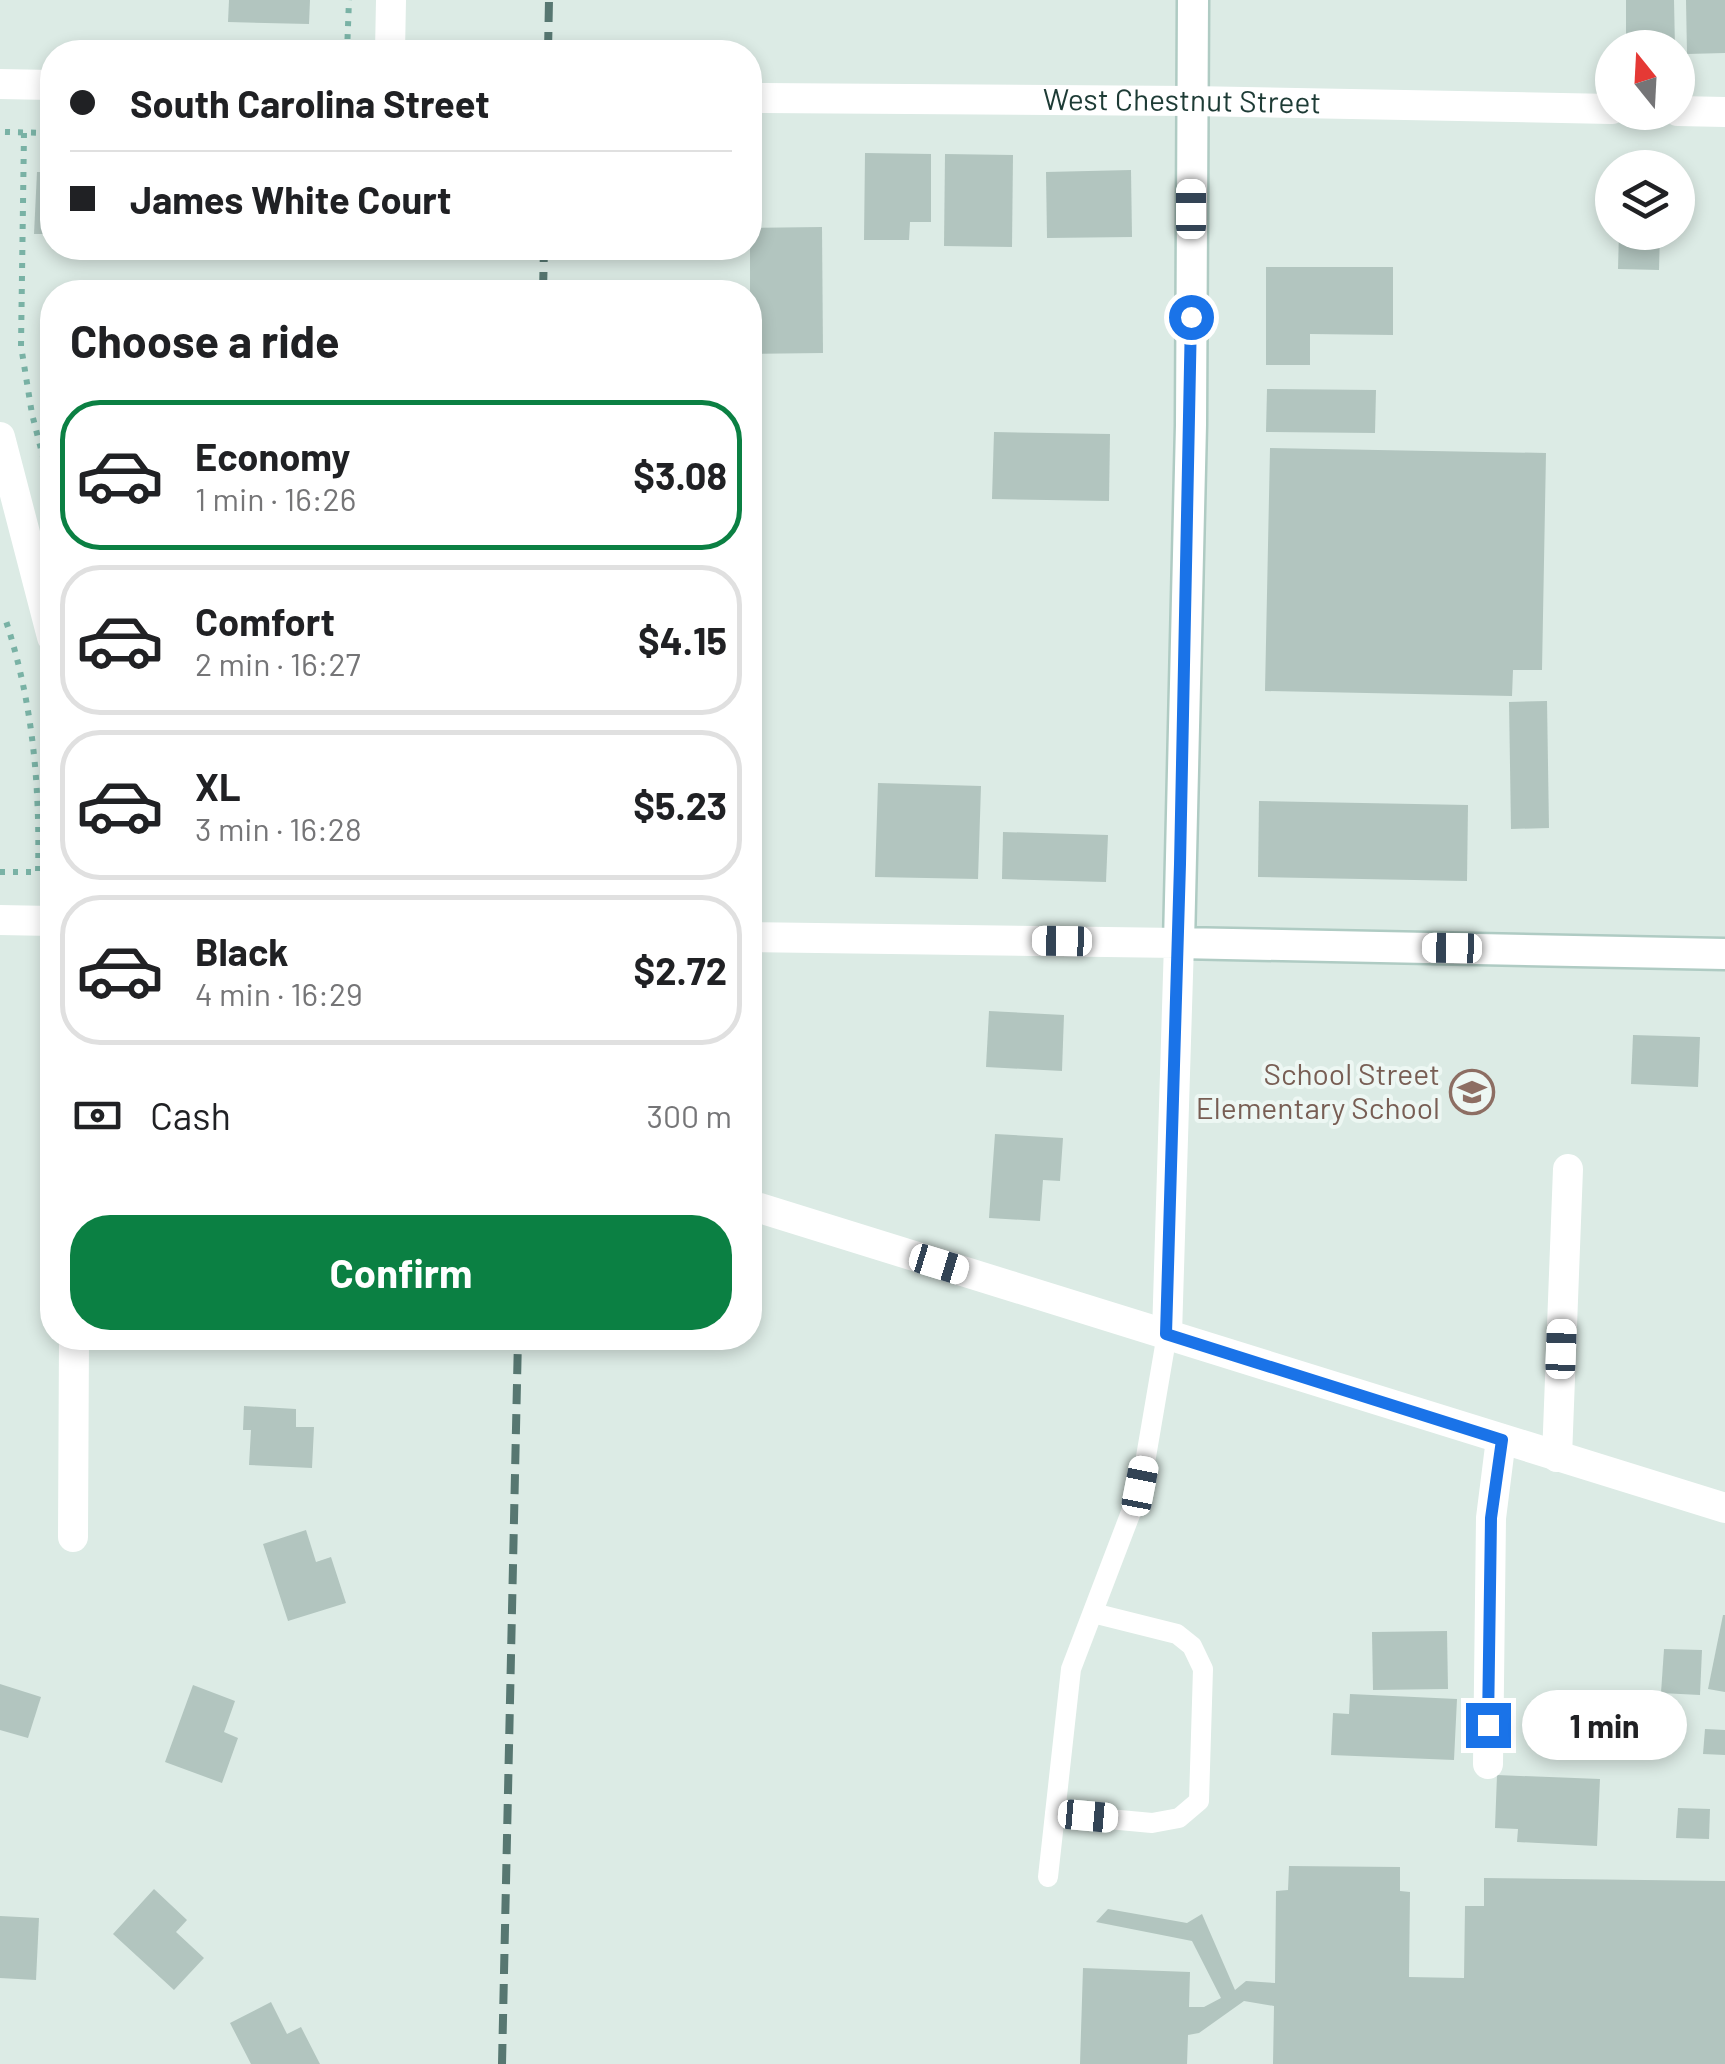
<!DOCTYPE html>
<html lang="en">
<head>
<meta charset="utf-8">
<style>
  :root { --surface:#fff; --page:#f2f2f2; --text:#202124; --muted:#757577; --line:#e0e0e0; --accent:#0b8043 }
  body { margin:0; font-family:Barlow,sans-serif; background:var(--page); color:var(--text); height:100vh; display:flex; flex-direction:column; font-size:38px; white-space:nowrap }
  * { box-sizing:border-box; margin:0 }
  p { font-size:32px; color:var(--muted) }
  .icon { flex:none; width:55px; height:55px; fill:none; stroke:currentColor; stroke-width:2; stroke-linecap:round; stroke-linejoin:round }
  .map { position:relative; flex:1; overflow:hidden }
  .panel { position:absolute; left:40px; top:280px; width:722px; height:1070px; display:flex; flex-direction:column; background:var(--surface); border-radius:40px; box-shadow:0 5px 15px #0003 }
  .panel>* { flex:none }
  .top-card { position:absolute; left:40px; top:40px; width:722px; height:220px; border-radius:40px; box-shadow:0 5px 15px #0003; display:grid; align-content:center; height:220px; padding:0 30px; background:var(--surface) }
  .needle { width:65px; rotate:342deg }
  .controls { position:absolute; left:1595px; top:30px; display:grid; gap:20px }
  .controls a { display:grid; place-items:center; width:100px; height:100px; border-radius:50%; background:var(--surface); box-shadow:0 5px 15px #0003; font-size:50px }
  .end { position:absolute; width:45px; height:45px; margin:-22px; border:12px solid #1a73e8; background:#fff; box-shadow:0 0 0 5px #fff }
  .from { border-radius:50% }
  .bubble { position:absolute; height:70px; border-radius:35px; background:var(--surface); box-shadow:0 5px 15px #0003; font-size:32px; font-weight:700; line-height:70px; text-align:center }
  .car { position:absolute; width:30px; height:60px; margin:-30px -15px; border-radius:12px; box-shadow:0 0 8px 2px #0007; background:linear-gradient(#fff 24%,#345 0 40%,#fff 0 76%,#345 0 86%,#fff 0) }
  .top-card b { display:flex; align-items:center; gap:35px; height:95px; font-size:38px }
  .top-card b+b { border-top:2px solid var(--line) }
  .top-card i { width:25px; height:25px; background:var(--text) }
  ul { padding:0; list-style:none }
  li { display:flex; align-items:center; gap:30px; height:150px; margin:0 20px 15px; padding:0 10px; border:5px solid var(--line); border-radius:40px }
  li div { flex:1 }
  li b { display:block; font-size:38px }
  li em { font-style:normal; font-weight:700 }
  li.on { border-color:var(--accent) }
  li>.icon { width:90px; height:90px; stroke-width:1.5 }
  h2 { padding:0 30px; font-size:45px; line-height:120px }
  .pay { display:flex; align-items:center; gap:25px; height:110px; padding:0 30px; font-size:38px }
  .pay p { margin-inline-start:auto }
  .action { display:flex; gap:20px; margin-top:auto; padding:20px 30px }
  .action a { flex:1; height:115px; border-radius:40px; background:var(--accent); color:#fff; font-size:40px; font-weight:700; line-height:115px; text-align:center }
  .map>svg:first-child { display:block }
  .building { fill:#b2c5bf }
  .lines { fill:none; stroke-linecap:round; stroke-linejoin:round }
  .secondary-casing { stroke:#afcbc3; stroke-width:35 }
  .path { stroke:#79b2a5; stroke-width:6; stroke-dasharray:5 8; stroke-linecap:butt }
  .lane { stroke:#fff; stroke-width:20 }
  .street { stroke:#fff; stroke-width:30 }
  .secondary { stroke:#fff; stroke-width:30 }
  .rail { stroke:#577771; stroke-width:8; stroke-dasharray:20 10; stroke-linecap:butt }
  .route { stroke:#1a73e8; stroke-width:12 }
  .labels { text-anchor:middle; stroke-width:8; stroke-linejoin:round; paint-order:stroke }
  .street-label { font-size:30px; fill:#1d3b35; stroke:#edf7f3 }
  .education-label { font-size:30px; fill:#785e54; stroke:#edf7f3; text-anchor:end }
</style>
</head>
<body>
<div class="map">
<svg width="1725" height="2064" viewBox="0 0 1725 2064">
  <rect width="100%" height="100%" fill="#dcebe5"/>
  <!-- building -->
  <g class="building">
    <polygon points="229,0 310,0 309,24 228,22"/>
    <polygon points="1626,0 1674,0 1675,48 1626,48"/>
    <polygon points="1686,0 1725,0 1725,53 1687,54"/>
    <polygon points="865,153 931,154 931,222 910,222 909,240 864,240"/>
    <polygon points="945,154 1013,155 1012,247 944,246"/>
    <polygon points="1621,160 1662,160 1662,168 1620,168"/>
    <polygon points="1131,170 1132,237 1047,238 1046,172"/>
    <polygon points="37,172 52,172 52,234 34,234"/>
    <polygon points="822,227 823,353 750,354 750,228"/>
    <polygon points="1619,232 1660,232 1659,270 1618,269"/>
    <polygon points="218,248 267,248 267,259 218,257"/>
    <polygon points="1266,267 1393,267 1393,335 1310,334 1310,365 1266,365"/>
    <polygon points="1267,389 1376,390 1375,433 1266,432"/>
    <polygon points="994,432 1110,434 1109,501 992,499"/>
    <polygon points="1270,448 1546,453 1542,670 1513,670 1512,696 1265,691"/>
    <polygon points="1547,701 1549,828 1511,829 1509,702"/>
    <polygon points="878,783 981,786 978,879 875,877"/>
    <polygon points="1259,801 1468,805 1467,881 1258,877"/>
    <polygon points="1003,832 1108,835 1106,882 1002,879"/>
    <polygon points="750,1001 759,1001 756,1139 750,1139"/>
    <polygon points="989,1011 1064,1015 1062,1071 986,1067"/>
    <polygon points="1633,1035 1700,1037 1698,1087 1631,1084"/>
    <polygon points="995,1134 1063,1138 1060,1181 1043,1180 1040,1221 989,1218"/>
    <polygon points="206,1338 258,1338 258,1344 206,1343"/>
    <polygon points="244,1406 296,1409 296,1427 314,1427 312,1468 249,1465 251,1430 243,1430"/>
    <polygon points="306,1530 316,1562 331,1557 346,1603 288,1621 263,1544"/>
    <polygon points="1723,1615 1725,1615 1725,1692 1708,1689"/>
    <polygon points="1447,1631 1448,1689 1373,1690 1372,1632"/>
    <polygon points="1664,1649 1702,1650 1700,1695 1661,1693"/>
    <polygon points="0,1684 41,1697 28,1738 0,1730"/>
    <polygon points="193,1685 235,1701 224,1732 238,1738 222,1783 165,1762"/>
    <polygon points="1350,1694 1457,1699 1454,1760 1331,1755 1333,1713 1349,1714"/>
    <polygon points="1705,1729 1725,1730 1725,1755 1703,1754"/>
    <polygon points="1497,1775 1600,1779 1597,1846 1517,1842 1518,1829 1495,1828"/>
    <polygon points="1678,1808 1710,1809 1709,1839 1676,1838"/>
    <polygon points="1289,1866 1400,1867 1400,1891 1410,1892 1409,1977 1464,1978 1465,1906 1484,1906 1484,1878 1725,1881 1725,2064 1273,2064 1274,2006 1244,2001 1199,2033 1188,2035 1187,2064 1080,2064 1083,1968 1190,1972 1189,2007 1204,2007 1221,1998 1192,1941 1096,1922 1108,1909 1187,1923 1202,1914 1235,1990 1246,1981 1275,1983 1276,1891 1288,1890"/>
    <polygon points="154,1889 187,1920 176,1932 204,1958 174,1990 113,1934"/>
    <polygon points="0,1916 39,1918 36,1980 0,1978"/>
    <polygon points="271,2002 287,2034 301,2027 320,2064 251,2064 230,2023"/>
  </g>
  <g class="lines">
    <defs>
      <polyline id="secondary" points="1193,0 1191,425 1179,943 1725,954"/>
    </defs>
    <!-- secondary casing -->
    <use href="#secondary" class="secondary-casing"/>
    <!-- path -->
    <g class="path">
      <polyline points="347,52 349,0"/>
      <polyline points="5,132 52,133"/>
      <polyline points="24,133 21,346 32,414 52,492"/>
      <path d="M0,872H38C40,785 33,704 6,621"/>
    </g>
    <!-- lane -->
    <g class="lane">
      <polyline points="1055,1814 1152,1823 1179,1818 1199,1801 1203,1669 1192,1646 1177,1634 1093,1613"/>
      <polyline points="1048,1877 1071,1669 1141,1486 1167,1334"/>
    </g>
    <!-- street -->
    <g class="street">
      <polyline points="390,52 391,0"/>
      <polyline points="0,84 52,85"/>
      <path id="s1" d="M750,98L1191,101L1612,109"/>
      <polyline points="1678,111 1725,112"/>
      <polyline points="0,437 52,637"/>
      <polyline points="0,920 52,921"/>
      <polyline points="750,937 1179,943 1167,1334"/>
      <polyline points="750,1205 1725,1508"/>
      <polyline points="1557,1457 1568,1169"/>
      <polyline points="73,1537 74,1338"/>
      <polyline points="1488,1764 1491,1518 1501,1439"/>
    </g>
    <!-- secondary -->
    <use href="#secondary" class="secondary"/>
    <!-- rail -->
    <g class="rail">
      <polyline points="548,52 549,0"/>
      <polyline points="543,292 544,248"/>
      <polyline points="502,2064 518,1338"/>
    </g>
  </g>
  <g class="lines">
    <!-- route -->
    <polyline class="route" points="1191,317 1180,864 1166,1334 1502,1440 1491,1518 1488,1725"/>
  </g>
  <!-- icons -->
  <defs>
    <symbol id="school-ring" viewBox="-11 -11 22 22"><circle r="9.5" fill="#edf7f3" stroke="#8d6e63" stroke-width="1.5"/><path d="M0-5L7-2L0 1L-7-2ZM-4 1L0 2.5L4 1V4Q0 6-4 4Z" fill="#8d6e63"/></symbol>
  </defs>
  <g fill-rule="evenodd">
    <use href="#school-ring" x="1447" y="1067" width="50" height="50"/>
  </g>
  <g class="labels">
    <!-- street labels -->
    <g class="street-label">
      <text dy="10" stroke="none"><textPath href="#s1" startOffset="432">West Chestnut Street</textPath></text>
    </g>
    <!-- education labels -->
    <g class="education-label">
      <text x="1440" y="1085">School Street<tspan x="1440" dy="34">Elementary School</tspan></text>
    </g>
  </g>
</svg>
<div class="controls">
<a><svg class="needle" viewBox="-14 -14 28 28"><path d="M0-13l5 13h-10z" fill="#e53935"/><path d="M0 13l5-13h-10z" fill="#757577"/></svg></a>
<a><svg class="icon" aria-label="layers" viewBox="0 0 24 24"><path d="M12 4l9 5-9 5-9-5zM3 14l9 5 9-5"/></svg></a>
</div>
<i class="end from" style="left:1191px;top:317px"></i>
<i class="end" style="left:1488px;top:1725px"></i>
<div class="bubble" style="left:1522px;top:1690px;width:165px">1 min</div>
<i class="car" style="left:1191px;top:209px;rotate:0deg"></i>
<i class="car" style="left:1062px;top:941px;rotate:271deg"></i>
<i class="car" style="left:1452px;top:948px;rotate:271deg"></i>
<i class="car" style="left:939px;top:1264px;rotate:107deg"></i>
<i class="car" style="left:1561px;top:1349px;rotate:2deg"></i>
<i class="car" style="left:1140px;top:1486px;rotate:11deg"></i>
<i class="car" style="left:1088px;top:1816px;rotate:95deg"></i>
<div class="top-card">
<b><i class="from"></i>South Carolina Street</b>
<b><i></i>James White Court</b>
</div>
<section class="panel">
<h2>Choose a ride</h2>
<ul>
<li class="on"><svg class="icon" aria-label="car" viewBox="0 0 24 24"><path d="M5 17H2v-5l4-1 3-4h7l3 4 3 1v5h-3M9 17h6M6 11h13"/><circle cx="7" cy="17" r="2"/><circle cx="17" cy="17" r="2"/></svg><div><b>Economy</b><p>1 min · 16:26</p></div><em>$3.08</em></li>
<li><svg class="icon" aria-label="car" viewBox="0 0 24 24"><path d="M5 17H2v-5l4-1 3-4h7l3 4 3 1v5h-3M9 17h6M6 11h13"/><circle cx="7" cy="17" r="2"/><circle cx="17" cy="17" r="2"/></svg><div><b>Comfort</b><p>2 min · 16:27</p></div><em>$4.15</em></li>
<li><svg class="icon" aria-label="car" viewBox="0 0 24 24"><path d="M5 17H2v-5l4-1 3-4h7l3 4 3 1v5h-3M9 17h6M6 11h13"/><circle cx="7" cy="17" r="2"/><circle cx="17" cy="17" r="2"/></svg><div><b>XL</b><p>3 min · 16:28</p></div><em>$5.23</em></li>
<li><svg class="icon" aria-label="car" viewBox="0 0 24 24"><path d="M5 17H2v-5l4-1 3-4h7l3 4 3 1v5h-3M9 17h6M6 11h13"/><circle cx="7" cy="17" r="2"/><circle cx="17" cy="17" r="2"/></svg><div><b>Black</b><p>4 min · 16:29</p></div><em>$2.72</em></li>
</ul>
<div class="pay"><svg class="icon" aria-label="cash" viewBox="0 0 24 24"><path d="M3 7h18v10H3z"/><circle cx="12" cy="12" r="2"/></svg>Cash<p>300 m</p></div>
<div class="action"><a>Confirm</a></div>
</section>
</div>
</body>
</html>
